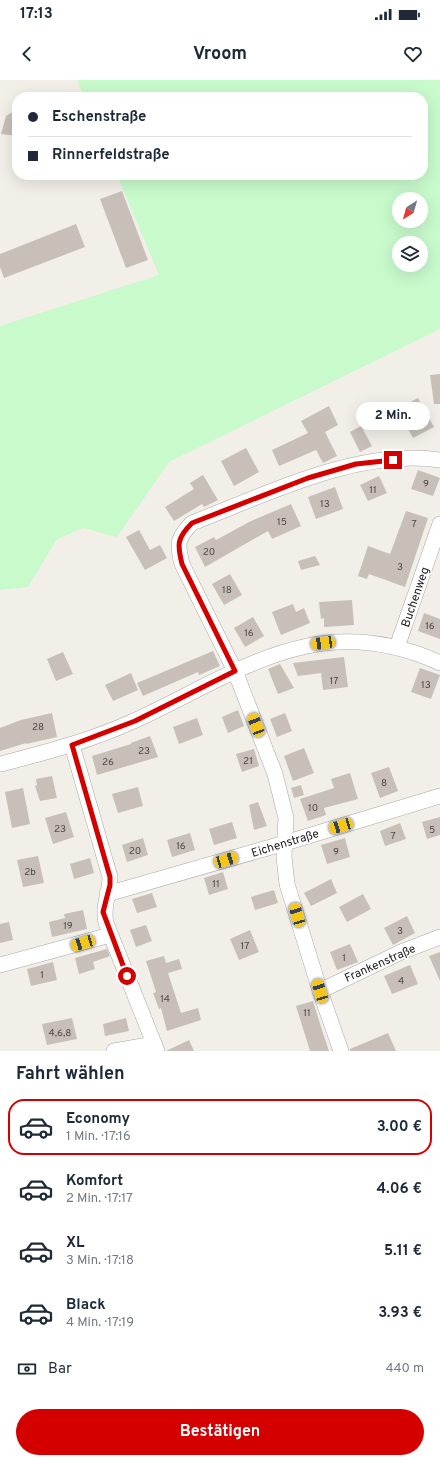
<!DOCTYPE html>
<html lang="de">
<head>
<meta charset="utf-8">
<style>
  :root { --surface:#fff; --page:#f6f6f7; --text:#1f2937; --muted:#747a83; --line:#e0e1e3; --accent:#d40000 }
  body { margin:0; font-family:Overpass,sans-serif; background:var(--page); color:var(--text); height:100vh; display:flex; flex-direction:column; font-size:15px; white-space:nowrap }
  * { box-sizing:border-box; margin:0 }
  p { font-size:13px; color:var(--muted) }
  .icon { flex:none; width:22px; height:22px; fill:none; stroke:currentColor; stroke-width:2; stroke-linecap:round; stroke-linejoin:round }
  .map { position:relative; height:971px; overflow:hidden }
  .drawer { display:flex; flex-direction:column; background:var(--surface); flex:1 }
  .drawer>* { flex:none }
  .hud { position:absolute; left:12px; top:12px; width:416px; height:88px; border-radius:16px; box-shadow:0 4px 16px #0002; display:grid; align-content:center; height:88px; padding:0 16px; background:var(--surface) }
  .needle { width:26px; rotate:217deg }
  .controls { position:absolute; left:392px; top:112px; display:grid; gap:8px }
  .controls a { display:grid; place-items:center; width:36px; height:36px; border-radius:50%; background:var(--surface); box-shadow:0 4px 16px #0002; font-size:20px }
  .end { position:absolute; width:18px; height:18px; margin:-9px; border:5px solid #d40000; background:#fff; box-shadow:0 0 0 2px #fff }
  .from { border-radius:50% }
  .bubble { position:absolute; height:28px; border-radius:14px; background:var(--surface); box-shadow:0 4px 16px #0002; font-size:13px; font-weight:700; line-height:28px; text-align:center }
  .car { position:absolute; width:12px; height:24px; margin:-12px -6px; border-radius:5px; box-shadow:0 0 3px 1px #0007; background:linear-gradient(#f5c518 24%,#345 0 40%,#f5c518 0 76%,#345 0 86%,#f5c518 0) }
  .hud b { display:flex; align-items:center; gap:14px; height:38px; font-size:15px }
  .hud b+b { border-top:1px solid var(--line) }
  .hud i { width:10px; height:10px; background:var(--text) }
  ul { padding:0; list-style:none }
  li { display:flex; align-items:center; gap:12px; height:56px; margin:0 8px 6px; padding:0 8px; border:2px solid transparent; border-radius:16px }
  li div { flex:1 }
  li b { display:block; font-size:15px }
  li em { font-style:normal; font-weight:700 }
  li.current { border-color:var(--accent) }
  li>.icon { width:36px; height:36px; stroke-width:1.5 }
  h2 { padding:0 16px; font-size:18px; line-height:48px }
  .pay { display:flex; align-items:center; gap:10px; height:44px; padding:0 16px; font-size:15px }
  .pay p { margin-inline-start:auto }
  .primary-button { display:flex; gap:8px; margin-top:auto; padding:8px 16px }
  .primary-button a { flex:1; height:46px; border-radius:24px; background:var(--accent); color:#fff; font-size:16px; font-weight:700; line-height:46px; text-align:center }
  .status { display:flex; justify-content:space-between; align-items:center; height:28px; padding:0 20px; background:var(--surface); direction:ltr }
  .status svg { height:11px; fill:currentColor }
  header { display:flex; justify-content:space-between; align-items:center; height:52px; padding:0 16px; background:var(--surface); font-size:18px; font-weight:700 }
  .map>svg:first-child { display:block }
  .park { fill:#c8facc; fill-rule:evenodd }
  .building { fill:#c7bfb8 }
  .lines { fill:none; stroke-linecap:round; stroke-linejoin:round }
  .minor-casing { stroke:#a9a9a9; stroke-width:16 }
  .minor { stroke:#fff; stroke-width:15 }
  .route { stroke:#d40000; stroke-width:5 }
  .labels { text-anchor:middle; stroke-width:3; stroke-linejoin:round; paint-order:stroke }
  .number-label { font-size:10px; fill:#4b4948 }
  .street-label { font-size:12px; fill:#222; stroke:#fff }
</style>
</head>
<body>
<div class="status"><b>17:13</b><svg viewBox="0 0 49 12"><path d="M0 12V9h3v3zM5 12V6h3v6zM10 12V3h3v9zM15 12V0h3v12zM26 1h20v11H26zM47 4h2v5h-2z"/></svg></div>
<header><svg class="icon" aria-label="back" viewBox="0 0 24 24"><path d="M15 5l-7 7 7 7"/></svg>Vroom<svg class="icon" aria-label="heart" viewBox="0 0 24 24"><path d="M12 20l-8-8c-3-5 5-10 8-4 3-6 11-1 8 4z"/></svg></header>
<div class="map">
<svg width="440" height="971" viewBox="0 0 440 971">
  <rect width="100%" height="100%" fill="#f2efe9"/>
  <!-- park -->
  <path class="park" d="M77,0H440V249L169,382L117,457L83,448L57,459L28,507L0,510V246L159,195L117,95H423V17H84ZM399,119H421V141H399ZM399,163H421V185H399Z"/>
  <!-- building -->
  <g class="building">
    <polygon points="17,29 17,56 1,54 6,36"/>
    <polygon points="122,111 148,180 126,188 100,119"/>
    <polygon points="76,144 85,167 4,198 0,187 0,174"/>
    <polygon points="440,294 440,324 434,324 430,295"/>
    <polygon points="418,318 434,347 413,358 397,329"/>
    <polygon points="379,323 387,337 376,344 368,329"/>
    <polygon points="329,326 338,345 325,352 337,376 323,383 316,370 279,386 272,370 308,353 301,341"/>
    <polygon points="361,346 372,366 360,372 350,352"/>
    <polygon points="246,368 259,392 234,406 221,381"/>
    <polygon points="418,390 440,398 433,416 411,409"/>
    <polygon points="203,395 218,420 204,427 202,424 174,441 165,427 194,409 190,403"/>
    <polygon points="379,396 387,413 368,421 360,405"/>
    <polygon points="335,407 343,429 316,439 308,417"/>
    <polygon points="291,424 301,446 272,459 268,451 205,487 195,467 214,457 216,460 249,442"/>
    <polygon points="406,431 428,438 405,507 369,494 367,499 358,496 368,466 390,474"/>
    <polygon points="139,450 150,470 160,465 167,478 145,490 126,457"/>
    <polygon points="315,476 320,485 301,490 298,481"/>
    <polygon points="230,494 242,515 224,525 212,504"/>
    <polygon points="352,520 354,545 324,547 324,538 321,539 319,522"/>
    <polygon points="293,524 296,532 304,528 310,543 281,555 272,532"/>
    <polygon points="424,533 440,539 440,559 418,551"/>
    <polygon points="253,537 264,556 245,567 234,548"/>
    <polygon points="213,571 220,586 199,595 198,592 143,616 137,603"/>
    <polygon points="63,572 73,594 56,601 47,579"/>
    <polygon points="344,577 348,607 323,610 321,593 298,596 293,583"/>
    <polygon points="280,584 294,608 278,614 268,589"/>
    <polygon points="420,588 440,595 431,619 411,612"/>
    <polygon points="131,593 138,610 113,621 105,605"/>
    <polygon points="238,630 244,646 228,653 222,637"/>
    <polygon points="52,633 57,657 26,664 26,663 0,671 0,648 21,640"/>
    <polygon points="285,633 292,651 277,657 270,639"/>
    <polygon points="197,638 203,655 179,664 173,647"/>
    <polygon points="150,656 158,677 97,695 92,676 131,664 131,663"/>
    <polygon points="304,668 314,693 293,701 284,676"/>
    <polygon points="254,669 259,686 242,692 236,674"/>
    <polygon points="389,687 398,711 380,718 371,693"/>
    <polygon points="350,693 358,719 324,728 326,735 308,741 300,719 334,708 331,699"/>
    <polygon points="52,696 57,718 40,721 35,706 37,705 36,699"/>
    <polygon points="301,705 304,715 294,718 291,708"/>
    <polygon points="138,707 143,726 118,733 112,714"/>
    <polygon points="23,708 30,744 12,748 5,712"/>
    <polygon points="258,722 267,746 254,750 249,725"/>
    <polygon points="66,732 74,757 53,764 45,738"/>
    <polygon points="440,737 440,755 427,759 422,742"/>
    <polygon points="232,742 237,758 214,765 209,749"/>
    <polygon points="400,743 406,759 385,766 380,751"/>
    <polygon points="190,753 195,770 172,777 167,760"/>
    <polygon points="143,758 148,775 127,782 122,765"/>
    <polygon points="345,758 350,777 327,784 321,765"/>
    <polygon points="38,776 44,803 23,807 17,780"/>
    <polygon points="90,778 94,793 74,799 70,784"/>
    <polygon points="223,792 228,809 209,815 204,798"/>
    <polygon points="331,799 337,813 311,826 304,813"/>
    <polygon points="274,810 278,823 255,830 251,817"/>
    <polygon points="152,813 157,827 137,833 132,819"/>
    <polygon points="363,814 371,829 347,842 339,827"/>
    <polygon points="83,830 87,849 52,857 49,842 65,838 64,834"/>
    <polygon points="407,836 415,853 393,865 384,848"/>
    <polygon points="9,842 13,860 0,863 0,844"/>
    <polygon points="146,845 152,861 136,867 130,850"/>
    <polygon points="250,850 259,872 239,880 230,859"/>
    <polygon points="350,864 358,882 337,890 330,872"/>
    <polygon points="107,869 110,876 93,882 95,889 79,894 75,878"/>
    <polygon points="440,872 440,901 429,876"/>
    <polygon points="164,876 166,883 179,879 182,889 168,893 181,933 198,928 201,940 167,951 161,928 159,929 153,913 156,912 146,881"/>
    <polygon points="53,882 57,900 31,906 27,889"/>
    <polygon points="410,885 418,904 392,914 384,896"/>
    <polygon points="313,921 322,950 329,971 310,971 296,926"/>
    <polygon points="72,938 77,959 47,965 42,944"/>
    <polygon points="126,938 129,951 105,956 103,944"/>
    <polygon points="388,953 396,971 350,971 350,969"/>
    <polygon points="189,960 194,971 166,971"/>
  </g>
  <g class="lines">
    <defs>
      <g id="minor">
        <polyline points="397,567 440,444"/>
        <path d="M72,665L110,797C110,813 102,826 106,843L157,971"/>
        <path d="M1,684C47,672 93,660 136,640C241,591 320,528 440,583"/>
        <polyline points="107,814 285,763 440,716"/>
        <polyline points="0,885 110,855"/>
        <polyline points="320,911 401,872 440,857"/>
        <polyline points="114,971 154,964"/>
        <path d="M341,971L320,911L287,804L284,777L286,738L275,694L235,591L182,484C177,464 177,458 192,443C267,414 359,368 440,380"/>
      </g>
    </defs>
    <!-- minor casing -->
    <use href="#minor" class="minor-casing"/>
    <!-- minor -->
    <use href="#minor" class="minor"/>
  </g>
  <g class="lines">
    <!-- route -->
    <path class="route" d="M127,896L103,832L110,805V797L72,665L135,641L235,591L182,484C177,464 177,458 192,443L308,398L356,384L393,380"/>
  </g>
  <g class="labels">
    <!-- number labels -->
    <g class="number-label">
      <text x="426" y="407">9</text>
      <text x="373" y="413">11</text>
      <text x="325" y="427">13</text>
      <text x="282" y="445">15</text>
      <text x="414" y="447">7</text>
      <text x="209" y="475">20</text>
      <text x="400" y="490">3</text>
      <text x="227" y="513">18</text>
      <text x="430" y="549">16</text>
      <text x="249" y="556">16</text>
      <text x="334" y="604">17</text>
      <text x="426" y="608">13</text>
      <text x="38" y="650">28</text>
      <text x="144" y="674">23</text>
      <text x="248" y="684">21</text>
      <text x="108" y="685">26</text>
      <text x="384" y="706">8</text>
      <text x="313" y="731">10</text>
      <text x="60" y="752">23</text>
      <text x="432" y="753">5</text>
      <text x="393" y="759">7</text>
      <text x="181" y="769">16</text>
      <text x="135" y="774">20</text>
      <text x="336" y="775">9</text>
      <text x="30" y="795">2b</text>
      <text x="216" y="807">11</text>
      <text x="68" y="849">19</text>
      <text x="400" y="854">3</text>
      <text x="245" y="869">17</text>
      <text x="344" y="881">1</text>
      <text x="42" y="898">1</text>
      <text x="401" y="904">4</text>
      <text x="165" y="922">14</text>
      <text x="307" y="936">11</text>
      <text x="60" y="956">4,6,8</text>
    </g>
    <!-- street labels -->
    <g class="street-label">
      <text transform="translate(415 517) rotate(-71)" y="4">Buchenweg</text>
      <text transform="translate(285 763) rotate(-17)" y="4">Eichenstraße</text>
      <text transform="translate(380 883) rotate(-24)" y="4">Frankenstraße</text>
    </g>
  </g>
</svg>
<div class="controls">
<a><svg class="needle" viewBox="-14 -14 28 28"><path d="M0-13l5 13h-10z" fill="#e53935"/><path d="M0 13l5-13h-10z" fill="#747a83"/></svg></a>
<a><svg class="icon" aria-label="layers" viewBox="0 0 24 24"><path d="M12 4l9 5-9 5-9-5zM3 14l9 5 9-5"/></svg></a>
</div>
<i class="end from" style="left:127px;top:896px"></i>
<i class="end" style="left:393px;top:380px"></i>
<div class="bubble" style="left:356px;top:322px;width:74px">2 Min.</div>
<i class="car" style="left:323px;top:563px;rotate:262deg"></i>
<i class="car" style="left:256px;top:645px;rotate:339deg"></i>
<i class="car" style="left:341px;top:746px;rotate:253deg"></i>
<i class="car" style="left:226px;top:780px;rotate:74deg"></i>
<i class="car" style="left:297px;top:835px;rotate:343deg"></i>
<i class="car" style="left:83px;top:863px;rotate:253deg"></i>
<i class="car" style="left:320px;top:911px;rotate:343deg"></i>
<div class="hud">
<b><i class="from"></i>Eschenstraße</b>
<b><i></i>Rinnerfeldstraße</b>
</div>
</div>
<section class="drawer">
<h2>Fahrt wählen</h2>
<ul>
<li class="current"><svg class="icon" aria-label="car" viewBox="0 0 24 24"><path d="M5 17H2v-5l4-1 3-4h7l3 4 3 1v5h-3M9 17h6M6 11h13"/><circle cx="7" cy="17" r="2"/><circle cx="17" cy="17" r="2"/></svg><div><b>Economy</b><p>1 Min. · 17:16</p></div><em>3.00 €</em></li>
<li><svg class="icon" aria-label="car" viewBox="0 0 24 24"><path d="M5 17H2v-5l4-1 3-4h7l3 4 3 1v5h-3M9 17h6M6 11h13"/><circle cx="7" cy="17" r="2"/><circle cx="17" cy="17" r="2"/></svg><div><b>Komfort</b><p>2 Min. · 17:17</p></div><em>4.06 €</em></li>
<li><svg class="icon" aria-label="car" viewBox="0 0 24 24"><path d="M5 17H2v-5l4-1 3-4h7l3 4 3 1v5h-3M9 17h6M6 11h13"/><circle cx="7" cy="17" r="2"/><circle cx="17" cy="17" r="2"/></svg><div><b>XL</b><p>3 Min. · 17:18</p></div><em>5.11 €</em></li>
<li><svg class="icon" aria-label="car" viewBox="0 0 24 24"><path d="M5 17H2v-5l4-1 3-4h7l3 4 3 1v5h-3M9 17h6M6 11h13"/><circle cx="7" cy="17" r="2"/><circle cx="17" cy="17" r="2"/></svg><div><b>Black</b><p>4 Min. · 17:19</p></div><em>3.93 €</em></li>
</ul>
<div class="pay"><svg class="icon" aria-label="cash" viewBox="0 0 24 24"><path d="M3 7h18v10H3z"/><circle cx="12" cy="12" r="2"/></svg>Bar<p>440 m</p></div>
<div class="primary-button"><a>Bestätigen</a></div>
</section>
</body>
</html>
